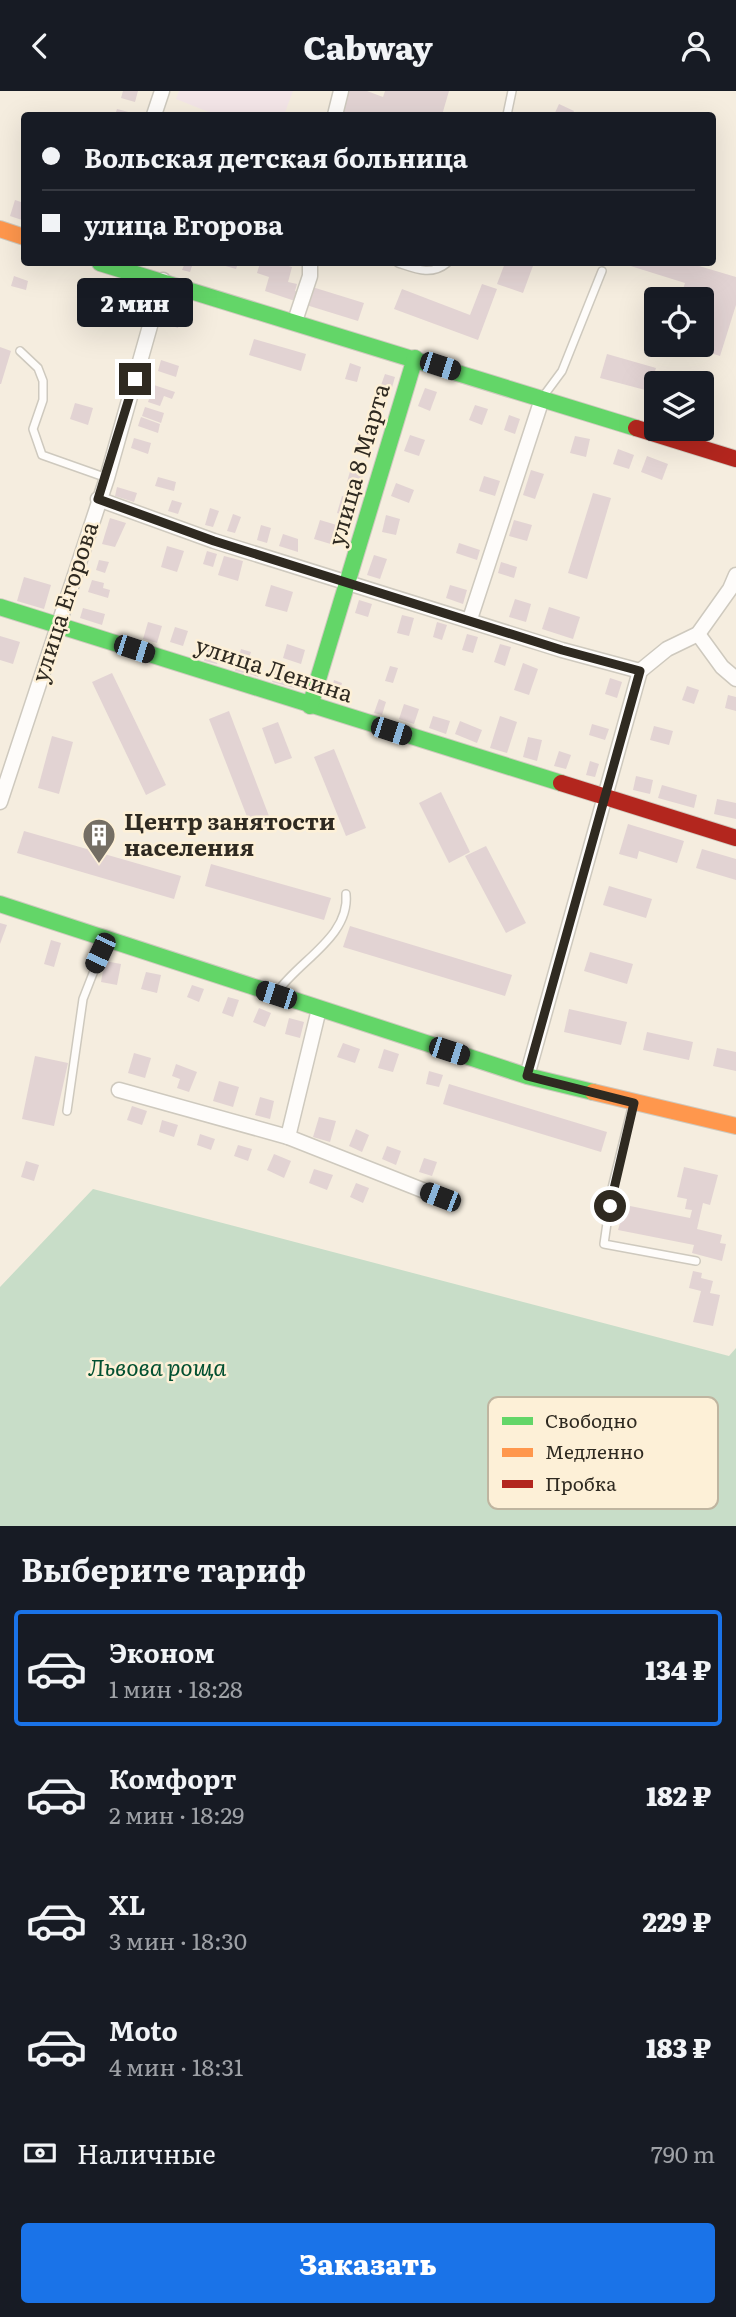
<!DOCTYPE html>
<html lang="ru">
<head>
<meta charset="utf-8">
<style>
  :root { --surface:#171b24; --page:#242831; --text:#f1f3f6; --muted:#9ea1a6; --line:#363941; --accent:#1a73e8 }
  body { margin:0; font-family:Literata,serif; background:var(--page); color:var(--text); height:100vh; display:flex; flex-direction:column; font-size:26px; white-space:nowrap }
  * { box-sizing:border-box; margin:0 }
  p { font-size:23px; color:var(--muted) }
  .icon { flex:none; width:38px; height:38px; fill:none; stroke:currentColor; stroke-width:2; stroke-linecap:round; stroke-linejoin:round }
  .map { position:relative; height:1435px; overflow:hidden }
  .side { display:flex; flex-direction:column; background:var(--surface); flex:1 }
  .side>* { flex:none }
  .banner { position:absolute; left:21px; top:21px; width:695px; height:154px; border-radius:7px; box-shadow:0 7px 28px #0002; display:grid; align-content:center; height:154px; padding:0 21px; background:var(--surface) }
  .buttons { position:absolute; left:644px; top:196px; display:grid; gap:14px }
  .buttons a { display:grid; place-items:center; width:70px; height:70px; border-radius:7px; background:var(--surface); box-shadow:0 7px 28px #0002; font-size:35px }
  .end { position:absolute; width:32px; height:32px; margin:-16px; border:9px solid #2f2a21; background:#fff; box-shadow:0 0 0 4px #fff }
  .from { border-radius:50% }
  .bubble { position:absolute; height:49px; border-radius:7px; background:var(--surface); box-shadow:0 7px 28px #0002; font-size:23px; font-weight:800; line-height:49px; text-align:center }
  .car { position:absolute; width:21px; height:42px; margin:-21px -10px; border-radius:9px; box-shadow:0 0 5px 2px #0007; background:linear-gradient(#222 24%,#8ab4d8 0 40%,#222 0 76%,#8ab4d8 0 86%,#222 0) }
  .banner b { display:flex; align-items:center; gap:24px; height:66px; font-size:26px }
  .banner b+b { border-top:2px solid var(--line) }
  .banner i { width:18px; height:18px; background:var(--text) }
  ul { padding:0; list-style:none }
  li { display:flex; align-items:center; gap:21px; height:116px; margin:0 14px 10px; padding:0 7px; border:4px solid transparent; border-radius:7px }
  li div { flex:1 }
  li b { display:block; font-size:26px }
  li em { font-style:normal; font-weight:800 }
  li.active { border-color:var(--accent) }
  li>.icon { width:63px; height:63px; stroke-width:1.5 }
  h2 { padding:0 21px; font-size:32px; line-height:84px }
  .pay { display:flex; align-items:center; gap:18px; height:77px; padding:0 21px; font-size:26px }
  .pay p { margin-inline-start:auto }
  .cta { display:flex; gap:14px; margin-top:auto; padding:14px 21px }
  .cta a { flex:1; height:80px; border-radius:7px; background:var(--accent); color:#fff; font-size:28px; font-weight:800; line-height:80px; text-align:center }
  header { display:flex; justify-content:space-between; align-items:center; height:91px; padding:0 21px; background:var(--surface); font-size:32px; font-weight:800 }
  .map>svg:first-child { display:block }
  .industrial { fill:#f4e6e8 }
  .green { fill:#c8ddc8 }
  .building { fill:#e2d3d3 }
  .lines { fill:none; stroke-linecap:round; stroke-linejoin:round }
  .lane-casing { stroke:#cec9be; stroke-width:10 }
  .street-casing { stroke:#cec9be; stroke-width:17 }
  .fast-casing { stroke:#cec9be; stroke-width:18 }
  .slow-casing { stroke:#cec9be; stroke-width:18 }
  .jam-casing { stroke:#cec9be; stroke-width:18 }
  .lane { stroke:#fefcfa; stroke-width:7 }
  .street { stroke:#fefcfa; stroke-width:14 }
  .fast { stroke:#63d668; stroke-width:16 }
  .slow { stroke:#ff974d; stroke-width:16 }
  .jam { stroke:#b3261e; stroke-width:16 }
  .route { stroke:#2f2a21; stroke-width:9 }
  .labels { text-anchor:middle; stroke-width:5; stroke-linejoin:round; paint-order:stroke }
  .street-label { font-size:23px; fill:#2f2a21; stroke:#fdf0d7 }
  .poi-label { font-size:23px; font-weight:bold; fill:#2f2a21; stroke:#fdf0d7; text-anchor:start }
  .park-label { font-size:23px; font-style:italic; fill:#025031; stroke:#fdf0d7 }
  .key { fill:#fdf0d7; stroke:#bfb5a0; stroke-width:2 }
  .key-label { font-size:19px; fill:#2f2a21 }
</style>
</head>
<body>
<header><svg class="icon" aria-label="back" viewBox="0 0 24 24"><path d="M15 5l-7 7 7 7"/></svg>Cabway<svg class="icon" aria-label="person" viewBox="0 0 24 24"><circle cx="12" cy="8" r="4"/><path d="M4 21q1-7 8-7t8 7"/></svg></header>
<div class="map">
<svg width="736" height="1435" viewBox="0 0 736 1435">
  <rect width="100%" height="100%" fill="#f5eddf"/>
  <!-- industrial -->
  <polygon class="industrial" points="179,0 293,0 284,24 216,24 176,8"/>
  <!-- green -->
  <polygon class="green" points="93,1098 729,1265 736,1257 736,1435 0,1435 0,1196"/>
  <!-- building -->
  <g class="building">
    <polygon points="123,0 138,0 135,11 121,7"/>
    <polygon points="345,0 367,0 383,6 385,0 449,0 442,24 339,24"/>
    <polygon points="559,13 574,20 572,24 554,24"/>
    <polygon points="117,18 132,22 131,24 115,24"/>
    <polygon points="15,109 24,112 22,129 10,125"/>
    <polygon points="185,172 193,172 190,181 182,179"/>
    <polygon points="223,172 238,172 236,178 222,174"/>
    <polygon points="260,172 278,172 292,176 288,191 297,193 295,200 301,202 298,211 265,200 269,186 257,182"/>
    <polygon points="505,172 534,172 523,202 497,193"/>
    <polygon points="621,172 689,172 736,186 736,214 720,265 685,254 702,254 702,208 680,208 685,192"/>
    <polygon points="14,185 28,190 26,199 11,195"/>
    <polygon points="482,193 497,198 478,249 394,218 402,198 470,224"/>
    <polygon points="309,195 364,212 358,230 303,213"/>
    <polygon points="174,220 183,222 178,237 169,234"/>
    <polygon points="254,248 306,263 301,280 249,264"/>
    <polygon points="0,256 11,260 1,293 0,293"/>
    <polygon points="607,263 656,277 649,300 600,287"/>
    <polygon points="161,269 179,275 176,286 158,280"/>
    <polygon points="350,272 361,276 357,291 345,288"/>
    <polygon points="385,283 395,286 391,300 380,297"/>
    <polygon points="154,294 175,301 172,308 164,305 160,315 148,311"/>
    <polygon points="425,297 437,301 430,320 418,315"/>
    <polygon points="75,312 93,317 88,334 70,328"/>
    <polygon points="475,314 488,318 482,334 469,329"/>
    <polygon points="145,316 164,322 161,332 142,325"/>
    <polygon points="509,324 520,328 515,343 504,339"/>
    <polygon points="141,326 160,333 158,342 138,335"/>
    <polygon points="410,344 425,349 419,365 404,360"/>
    <polygon points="359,345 373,349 370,360 356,356"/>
    <polygon points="575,345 590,348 586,366 570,362"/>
    <polygon points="134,347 151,352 148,363 131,357"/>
    <polygon points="618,358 634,364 629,378 613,373"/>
    <polygon points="647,365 668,373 662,389 641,381"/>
    <polygon points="351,377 364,381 360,395 347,391"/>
    <polygon points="531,379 544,383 535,408 523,404"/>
    <polygon points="484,385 500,390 495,405 479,400"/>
    <polygon points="158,386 176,391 174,400 155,395"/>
    <polygon points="396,392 414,399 409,412 391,405"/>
    <polygon points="117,396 137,402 134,411 115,405"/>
    <polygon points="593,402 611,407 587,488 568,482"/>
    <polygon points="342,405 355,409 350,426 337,422"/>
    <polygon points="172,409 182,412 178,423 168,420"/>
    <polygon points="210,417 219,420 213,436 205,434"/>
    <polygon points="233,423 241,426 235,442 227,440"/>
    <polygon points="386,424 400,428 396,444 382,441"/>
    <polygon points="110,427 126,432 115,456 102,453"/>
    <polygon points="320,429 340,435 334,454 314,448"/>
    <polygon points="514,429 532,434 527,450 509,445"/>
    <polygon points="261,434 271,437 267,452 257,449"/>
    <polygon points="283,443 298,448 298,461 279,455"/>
    <polygon points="459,452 480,459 477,469 456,462"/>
    <polygon points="167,455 184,460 177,481 161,476"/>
    <polygon points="207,460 217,463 213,476 203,473"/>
    <polygon points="374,464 387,468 380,488 367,484"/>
    <polygon points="224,465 243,470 238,490 218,484"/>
    <polygon points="99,469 109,471 105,482 96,479"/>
    <polygon points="501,471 517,476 514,487 498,482"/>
    <polygon points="24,486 51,494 44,518 17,510"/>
    <polygon points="92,489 104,492 103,497 110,499 108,507 88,501"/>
    <polygon points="271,494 293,501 287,521 265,515"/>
    <polygon points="450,494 467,499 463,513 446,507"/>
    <polygon points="515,508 531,513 526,531 509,526"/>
    <polygon points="359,509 372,513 368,526 355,522"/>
    <polygon points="549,516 580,526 573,548 542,538"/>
    <polygon points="83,517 105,523 102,534 80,527"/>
    <polygon points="402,524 414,527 409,545 397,542"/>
    <polygon points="148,531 162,535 157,552 143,548"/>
    <polygon points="437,531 447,534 442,549 433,546"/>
    <polygon points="175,536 188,540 183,555 170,551"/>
    <polygon points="467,543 478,546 473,562 462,559"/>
    <polygon points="0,545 20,551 13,573 0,569"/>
    <polygon points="287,553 305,559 301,573 283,567"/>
    <polygon points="500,553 511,556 505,575 494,571"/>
    <polygon points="209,555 221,559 217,573 204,570"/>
    <polygon points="241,558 251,561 244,582 235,580"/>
    <polygon points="523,572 538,578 529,604 514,599"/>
    <polygon points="249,573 261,577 258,586 247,582"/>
    <polygon points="390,575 398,577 393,592 385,590"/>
    <polygon points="276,577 298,583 294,597 272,591"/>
    <polygon points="112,582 166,694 146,704 92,591"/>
    <polygon points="610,587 622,591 617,607 605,603"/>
    <polygon points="334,589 342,592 337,609 329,606"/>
    <polygon points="687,595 699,599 694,613 682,609"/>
    <polygon points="728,604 736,606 736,620 725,617"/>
    <polygon points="379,608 386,611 382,624 374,622"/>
    <polygon points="404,613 419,618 414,633 399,628"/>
    <polygon points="229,620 272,733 253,741 209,628"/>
    <polygon points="433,625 450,630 446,643 429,637"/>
    <polygon points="500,625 517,631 507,662 490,657"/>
    <polygon points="460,630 482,639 477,652 455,643"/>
    <polygon points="278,631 292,667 275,673 262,637"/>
    <polygon points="592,633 609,638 605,649 589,644"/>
    <polygon points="654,635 673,640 669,654 650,649"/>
    <polygon points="52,645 73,651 59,703 38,697"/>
    <polygon points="528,646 542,649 537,670 523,666"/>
    <polygon points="334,658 366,737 346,745 314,666"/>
    <polygon points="559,660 571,664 566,678 554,675"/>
    <polygon points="590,670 599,673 595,686 586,684"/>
    <polygon points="636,685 653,689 650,703 633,699"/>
    <polygon points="662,694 697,704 694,717 658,707"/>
    <polygon points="441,701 470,761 449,772 419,712"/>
    <polygon points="717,708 736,712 736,728 714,723"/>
    <polygon points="628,733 684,750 677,772 639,760 637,768 619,763"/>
    <polygon points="24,740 181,785 174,808 17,762"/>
    <polygon points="486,755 526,832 506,842 465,765"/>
    <polygon points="702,758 736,768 736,789 696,777"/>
    <polygon points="211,773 331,807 324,829 205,795"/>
    <polygon points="609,795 652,808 646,827 603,814"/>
    <polygon points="0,832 7,834 0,853"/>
    <polygon points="350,835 512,884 505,905 343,856"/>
    <polygon points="51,849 61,852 54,876 44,873"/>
    <polygon points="590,861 633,873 627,893 584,880"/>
    <polygon points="105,870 121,873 117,894 101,891"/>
    <polygon points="146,881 161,884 157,902 141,898"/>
    <polygon points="192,894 204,898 199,911 187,906"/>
    <polygon points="228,906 239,909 233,926 222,922"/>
    <polygon points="259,917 271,922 265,936 253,931"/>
    <polygon points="569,918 627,931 621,954 564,941"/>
    <polygon points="289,927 304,931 300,947 285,943"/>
    <polygon points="647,941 693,951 689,969 643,959"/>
    <polygon points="343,952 360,958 355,972 337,966"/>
    <polygon points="717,957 736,961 736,980 713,975"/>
    <polygon points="384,958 399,963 393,981 378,977"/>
    <polygon points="134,962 151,967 145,987 128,982"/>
    <polygon points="35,965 68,972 54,1035 22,1028"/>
    <polygon points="176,973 197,981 189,1001 177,997 180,988 172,985"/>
    <polygon points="429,980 443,984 439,996 426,993"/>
    <polygon points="219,990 239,996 233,1016 213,1010"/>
    <polygon points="449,993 607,1041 601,1061 443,1013"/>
    <polygon points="260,1006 274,1010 270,1028 255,1024"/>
    <polygon points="132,1015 147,1020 142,1034 127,1029"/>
    <polygon points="319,1026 336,1030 330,1051 313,1046"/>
    <polygon points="162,1029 178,1034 174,1046 159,1041"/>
    <polygon points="356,1038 369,1044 362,1061 349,1055"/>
    <polygon points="200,1043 215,1048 211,1059 197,1054"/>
    <polygon points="238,1054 252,1058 248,1070 234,1065"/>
    <polygon points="387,1055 401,1060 396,1074 382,1068"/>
    <polygon points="274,1063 291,1070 284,1087 267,1079"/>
    <polygon points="424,1067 437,1071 432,1085 419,1081"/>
    <polygon points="26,1070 39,1074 34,1090 21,1086"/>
    <polygon points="684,1076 718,1084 710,1114 703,1112 697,1138 722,1144 720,1152 726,1153 722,1170 692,1162 694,1154 618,1139 625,1114 690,1127 692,1119 685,1118 687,1108 677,1106"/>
    <polygon points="314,1078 333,1084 327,1099 309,1092"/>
    <polygon points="356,1092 369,1097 363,1112 350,1106"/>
    <polygon points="693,1180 702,1182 701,1187 713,1190 710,1202 720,1204 713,1235 693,1231 701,1200 689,1197"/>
  </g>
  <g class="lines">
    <defs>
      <g id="lane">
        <polyline points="507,24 512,0"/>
        <path d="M398,172C416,178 431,185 447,172"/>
        <polyline points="20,260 38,277 43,290 43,309 33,338 42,364 107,387"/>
        <polyline points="542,307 562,280 602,180"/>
        <path d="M278,900C300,869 350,845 346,803"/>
        <polyline points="633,1012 612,1097 604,1153 696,1170"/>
        <polyline points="67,1020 83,908 106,849"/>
      </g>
      <g id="street">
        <polyline points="154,24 162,0"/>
        <polyline points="335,24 341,0"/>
        <polyline points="295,230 310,185 310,172"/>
        <polyline points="98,408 214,450 562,559 640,580"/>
        <polyline points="470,528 542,308"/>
        <polyline points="698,543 722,576 736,588"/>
        <polyline points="640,580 667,558 698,543 730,498 736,484"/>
        <polyline points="0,711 107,387 163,189"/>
        <polyline points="527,985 640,580"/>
        <polyline points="119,999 288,1046 440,1106"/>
        <polyline points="288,1046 319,918"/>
      </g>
      <g id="fast">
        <polyline points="100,172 636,337"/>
        <polyline points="0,516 561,692"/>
        <polyline points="310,615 415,267"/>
        <polyline points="0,813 527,985 593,1001"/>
      </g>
      <g id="slow">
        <polyline points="0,138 24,146"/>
        <polyline points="593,1001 736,1035"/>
      </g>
      <g id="jam">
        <polyline points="636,337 736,368"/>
        <polyline points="561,692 736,747"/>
      </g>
    </defs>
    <!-- lane casing -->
    <use href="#lane" class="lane-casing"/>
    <!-- street casing -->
    <use href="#street" class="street-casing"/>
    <!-- fast casing -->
    <use href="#fast" class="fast-casing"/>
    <!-- slow casing -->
    <use href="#slow" class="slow-casing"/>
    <!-- jam casing -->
    <use href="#jam" class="jam-casing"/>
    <!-- lane -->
    <use href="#lane" class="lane"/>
    <!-- street -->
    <use href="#street" class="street"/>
    <!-- fast -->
    <use href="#fast" class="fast"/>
    <!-- slow -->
    <use href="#slow" class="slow"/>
    <!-- jam -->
    <use href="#jam" class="jam"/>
  </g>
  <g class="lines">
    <!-- route -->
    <polyline class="route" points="135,288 98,408 214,450 562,559 640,580 527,985 634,1012 610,1115"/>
  </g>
  <!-- icons -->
  <defs>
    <symbol id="building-pin" viewBox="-11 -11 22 30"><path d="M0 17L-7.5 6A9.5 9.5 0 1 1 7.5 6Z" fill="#746e64" stroke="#fdf0d7"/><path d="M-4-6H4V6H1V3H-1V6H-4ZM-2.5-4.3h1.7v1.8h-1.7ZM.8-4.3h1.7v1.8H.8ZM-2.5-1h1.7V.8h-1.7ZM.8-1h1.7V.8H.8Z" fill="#fff"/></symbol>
  </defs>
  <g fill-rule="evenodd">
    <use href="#building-pin" x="80" y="725" width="38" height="52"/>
  </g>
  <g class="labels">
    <!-- street labels -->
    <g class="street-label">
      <text transform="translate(359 374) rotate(-74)" y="8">улица 8 Марта</text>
      <text transform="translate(65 511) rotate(-72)" y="8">улица Егорова</text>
      <text transform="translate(274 579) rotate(18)" y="8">улица Ленина</text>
    </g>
    <!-- poi labels -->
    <g class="poi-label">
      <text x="124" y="739">Центр занятости<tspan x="124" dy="26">населения</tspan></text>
    </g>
    <!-- park labels -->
    <g class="park-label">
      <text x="157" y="1285">Львова роща</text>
    </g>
  </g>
  <!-- legend -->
  <rect x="488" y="1306" width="230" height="112" rx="10" class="key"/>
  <rect x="502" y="1326" width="31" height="8" fill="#63d668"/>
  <rect x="502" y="1357" width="31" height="9" fill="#ff974d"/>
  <rect x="502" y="1389" width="31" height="8" fill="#b3261e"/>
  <g class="key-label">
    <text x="545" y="1337">Свободно</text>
    <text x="545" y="1368">Медленно</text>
    <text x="545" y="1400">Пробка</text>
  </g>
</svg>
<div class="buttons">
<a><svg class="icon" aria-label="locate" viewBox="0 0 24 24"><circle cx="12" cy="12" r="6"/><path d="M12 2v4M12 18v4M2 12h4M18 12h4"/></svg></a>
<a><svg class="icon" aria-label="layers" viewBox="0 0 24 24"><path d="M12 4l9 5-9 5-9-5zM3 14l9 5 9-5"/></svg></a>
</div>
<i class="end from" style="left:610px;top:1115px"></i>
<i class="end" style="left:135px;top:288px"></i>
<div class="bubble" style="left:77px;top:187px;width:116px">2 мин</div>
<i class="car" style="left:440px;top:275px;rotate:108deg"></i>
<i class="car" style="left:134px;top:558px;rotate:108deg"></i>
<i class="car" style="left:391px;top:640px;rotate:108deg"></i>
<i class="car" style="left:100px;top:862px;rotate:205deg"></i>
<i class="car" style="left:276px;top:904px;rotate:288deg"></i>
<i class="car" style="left:449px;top:960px;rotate:108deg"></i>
<i class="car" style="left:440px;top:1106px;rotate:291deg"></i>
<div class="banner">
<b><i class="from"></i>Вольская детская больница</b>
<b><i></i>улица Егорова</b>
</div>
</div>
<section class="side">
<h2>Выберите тариф</h2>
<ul>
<li class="active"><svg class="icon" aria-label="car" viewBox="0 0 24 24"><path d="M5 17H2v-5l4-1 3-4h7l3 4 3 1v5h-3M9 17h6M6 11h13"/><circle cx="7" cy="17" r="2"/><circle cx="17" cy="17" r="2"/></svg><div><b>Эконом</b><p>1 мин · 18:28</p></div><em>134 ₽</em></li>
<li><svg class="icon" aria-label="car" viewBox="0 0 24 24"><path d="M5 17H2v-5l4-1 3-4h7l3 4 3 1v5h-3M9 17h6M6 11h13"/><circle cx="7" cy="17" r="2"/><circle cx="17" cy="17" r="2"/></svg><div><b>Комфорт</b><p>2 мин · 18:29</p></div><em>182 ₽</em></li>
<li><svg class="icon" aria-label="car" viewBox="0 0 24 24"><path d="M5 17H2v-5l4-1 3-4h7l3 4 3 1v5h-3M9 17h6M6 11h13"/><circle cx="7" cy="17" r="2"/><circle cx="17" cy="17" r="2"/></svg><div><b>XL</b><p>3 мин · 18:30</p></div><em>229 ₽</em></li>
<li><svg class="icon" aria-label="car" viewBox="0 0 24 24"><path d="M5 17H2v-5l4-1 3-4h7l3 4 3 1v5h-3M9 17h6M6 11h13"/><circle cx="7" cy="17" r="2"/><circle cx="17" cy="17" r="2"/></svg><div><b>Moto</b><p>4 мин · 18:31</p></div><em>183 ₽</em></li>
</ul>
<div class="pay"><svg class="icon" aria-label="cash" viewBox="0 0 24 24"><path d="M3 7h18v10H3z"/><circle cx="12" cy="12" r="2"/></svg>Наличные<p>790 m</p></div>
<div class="cta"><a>Заказать</a></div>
</section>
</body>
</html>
